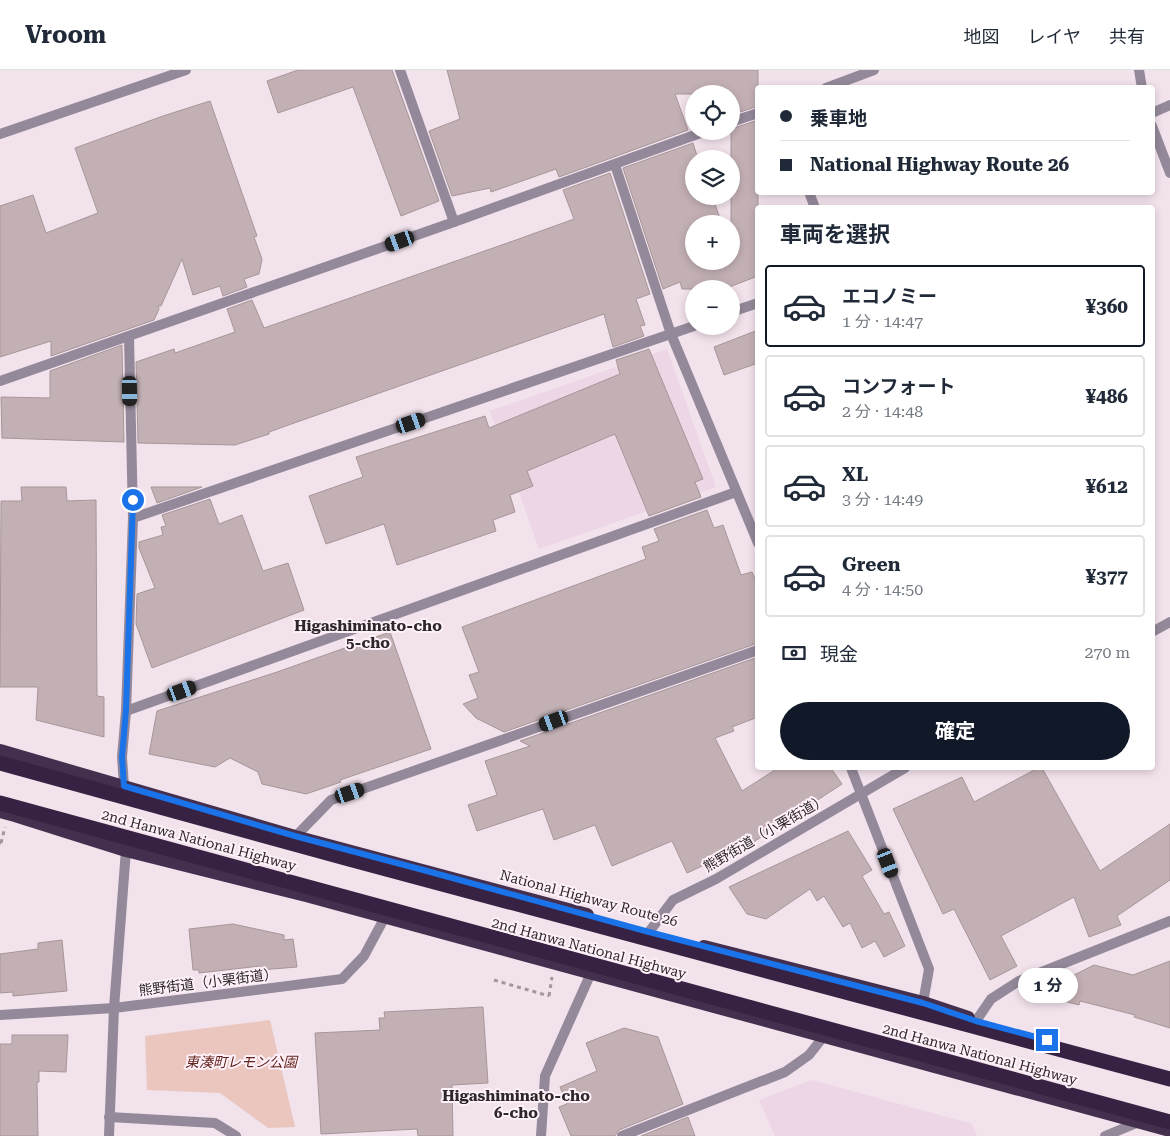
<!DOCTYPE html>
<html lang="ja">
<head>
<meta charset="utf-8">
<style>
  :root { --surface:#fff; --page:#f6f6f7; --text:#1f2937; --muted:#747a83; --line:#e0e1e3; --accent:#111827 }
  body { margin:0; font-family:"Roboto Serif","Noto Sans JP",serif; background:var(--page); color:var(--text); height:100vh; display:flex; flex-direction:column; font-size:19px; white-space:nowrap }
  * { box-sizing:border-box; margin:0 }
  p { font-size:16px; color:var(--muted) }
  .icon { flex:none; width:28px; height:28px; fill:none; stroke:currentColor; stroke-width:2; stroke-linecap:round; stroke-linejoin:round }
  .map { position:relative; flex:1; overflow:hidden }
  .drawer { position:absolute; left:755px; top:135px; width:400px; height:565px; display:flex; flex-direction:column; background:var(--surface); border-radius:5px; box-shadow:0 2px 8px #0003 }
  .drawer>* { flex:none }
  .hud { position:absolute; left:755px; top:15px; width:400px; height:110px; border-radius:5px; box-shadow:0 2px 8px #0003; display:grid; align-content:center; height:110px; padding:0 25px; background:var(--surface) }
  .fabs { position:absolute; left:685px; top:15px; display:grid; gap:10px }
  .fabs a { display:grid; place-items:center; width:55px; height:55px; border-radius:50%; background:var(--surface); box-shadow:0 2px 8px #0003; font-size:25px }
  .end { position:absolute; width:22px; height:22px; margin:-11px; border:6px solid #1a73e8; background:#fff; box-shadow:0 0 0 2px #fff }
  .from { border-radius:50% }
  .bubble { position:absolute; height:35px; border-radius:18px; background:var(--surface); box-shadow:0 2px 8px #0003; font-size:16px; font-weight:700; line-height:35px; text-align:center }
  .car { position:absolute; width:15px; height:30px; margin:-15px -8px; border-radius:6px; box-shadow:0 0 4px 1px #0007; background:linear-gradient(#222 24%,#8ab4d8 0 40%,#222 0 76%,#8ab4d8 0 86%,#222 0) }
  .hud b { display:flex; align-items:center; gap:18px; height:48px; font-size:19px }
  .hud b+b { border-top:1px solid var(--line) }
  .hud i { width:12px; height:12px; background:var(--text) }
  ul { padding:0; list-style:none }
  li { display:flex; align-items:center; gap:15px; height:82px; margin:0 10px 8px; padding:0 15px; border:2px solid var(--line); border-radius:5px }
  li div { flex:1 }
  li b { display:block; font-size:19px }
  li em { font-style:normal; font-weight:700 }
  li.active { border-color:var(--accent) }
  li>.icon { width:45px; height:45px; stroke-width:1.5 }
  h2 { padding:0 25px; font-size:22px; line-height:60px }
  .pay { display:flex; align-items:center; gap:12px; height:55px; padding:0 25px; font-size:19px }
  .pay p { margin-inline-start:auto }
  .primary-button { display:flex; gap:10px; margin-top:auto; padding:10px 25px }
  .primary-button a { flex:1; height:58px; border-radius:30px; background:var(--accent); color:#fff; font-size:20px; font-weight:700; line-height:58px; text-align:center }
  header { display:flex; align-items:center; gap:30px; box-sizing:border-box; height:70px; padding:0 25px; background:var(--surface); border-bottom:1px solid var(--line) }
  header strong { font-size:24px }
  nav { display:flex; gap:28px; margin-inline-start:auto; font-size:18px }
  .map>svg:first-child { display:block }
  .built { fill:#edd6e5 }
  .green { fill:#eac6bf }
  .building { fill:#c3b0b4; stroke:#a79598 }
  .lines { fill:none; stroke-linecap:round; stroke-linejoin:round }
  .path { stroke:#a2969d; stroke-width:3; stroke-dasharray:4 4; stroke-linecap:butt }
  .minor { stroke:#94899a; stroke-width:10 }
  .tertiary { stroke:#94899a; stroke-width:10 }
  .trunk { stroke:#44304e; stroke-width:14 }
  .path-bridge { stroke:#a2969d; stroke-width:3; stroke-dasharray:4 4; stroke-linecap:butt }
  .motorway-bridge { stroke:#382243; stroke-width:15 }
  .route { stroke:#1a73e8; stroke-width:6 }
  .labels { text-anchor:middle; stroke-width:4; stroke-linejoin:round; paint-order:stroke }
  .street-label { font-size:14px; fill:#2d272a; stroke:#fef1f9 }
  .park-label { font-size:14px; font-style:italic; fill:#64241d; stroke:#fef1f9 }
  .neighbourhood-label { font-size:15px; font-weight:bold; fill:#2d272a; stroke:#fef1f9 }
</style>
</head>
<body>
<header>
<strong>Vroom</strong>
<nav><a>地図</a><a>レイヤ</a><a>共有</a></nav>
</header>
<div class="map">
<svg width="1170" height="1066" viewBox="0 0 1170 1066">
  <rect width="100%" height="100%" fill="#f2e2ec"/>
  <!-- built -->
  <g class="built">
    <polygon points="667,279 716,417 539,479 490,341"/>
    <polygon points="812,1010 972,1054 977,1066 775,1066 759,1030"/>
  </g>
  <!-- green -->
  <polygon class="green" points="270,950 295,1057 268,1058 220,1023 147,1020 145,966"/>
  <!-- building -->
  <g class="building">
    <polygon points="298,0 392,0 439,131 401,146 353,17 278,43 267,11"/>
    <polygon points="447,0 758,0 758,36 731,45 731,24 675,24 688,60 559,107 556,99 491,122 490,118 452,126 429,61 460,49"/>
    <polygon points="210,31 257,166 254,167 262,189 259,204 244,209 247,217 223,226 220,216 193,225 182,189 161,236 158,236 159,239 154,250 51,286 51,271 0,287 0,136 33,125 46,163 98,143 75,78 163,46"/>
    <polygon points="758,50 758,206 724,219 682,219 680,212 663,219 623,98 693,73 698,89 694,89 694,126 712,126 722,154 694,154 694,191 731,191 731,59"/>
    <polygon points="610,103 650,224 636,229 645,255 640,256 644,266 613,277 604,244 297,352 269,362 269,364 235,375 138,373 136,292 174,279 175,283 235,262 227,239 252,230 264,258 516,170 574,149 563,120"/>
    <polygon points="758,260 758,293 724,305 714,277"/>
    <polygon points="122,275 124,372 2,368 1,327 50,328 50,301"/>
    <polygon points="649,279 703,409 695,412 701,427 649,446 615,364 527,401 533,416 510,425 515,442 493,450 496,461 397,495 384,454 326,474 309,426 363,407 356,387 485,346 489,358 620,304 616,290"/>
    <polygon points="21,417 66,417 67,431 96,430 97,626 104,627 104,667 36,650 38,617 0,617 1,431 22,431"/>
    <polygon points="151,417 202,417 157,433"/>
    <polygon points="210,429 219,454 242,445 263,501 288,493 304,540 152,598 136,554 137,524 155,518 139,478 139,472 163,465 161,457 166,456 162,445"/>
    <polygon points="707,440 714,458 723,455 741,505 752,502 758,516 758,573 504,662 476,648 463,634 478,628 469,605 479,602 462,557 646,489 642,477 659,471 654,459"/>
    <polygon points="390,562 431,679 340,710 341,712 306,724 262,714 258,702 230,688 215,697 149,684 157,641 277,602"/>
    <polygon points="758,587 758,647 732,657 734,661 715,668 742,721 778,698 831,698 842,714 717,796 713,791 687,803 672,771 612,796 595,755 554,770 543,739 477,761 468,735 497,725 485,691 530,676 520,671"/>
    <polygon points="1038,698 1042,698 1100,801 1170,754 1170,810 1117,846 1121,855 1089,867 1074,827 1001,866 1017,896 990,910 954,839 943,844 893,739 962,707 974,732"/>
    <polygon points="848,761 872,800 862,806 884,844 889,842 905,876 884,887 875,871 862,878 850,853 843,857 824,826 817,831 810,819 766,849 747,844 729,817"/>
    <polygon points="233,854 284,865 284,870 293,869 297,897 260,900 260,896 199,903 199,900 193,900 189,859"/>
    <polygon points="62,870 67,921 13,926 13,922 0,923 0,884 38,879 38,873"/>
    <polygon points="1170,891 1170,958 1134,947 1135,945 1080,931 1079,935 1036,924 1094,895 1133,905"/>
    <polygon points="483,937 488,1013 452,1015 453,1066 418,1066 417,1059 321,1064 315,963 380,960 379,948 385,948 384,942"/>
    <polygon points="624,958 658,967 683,1034 619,1060 615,1066 571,1066 559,1037 567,1034 560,1017 597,1001 586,973"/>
    <polygon points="12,965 68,965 66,1002 39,1001 39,1012 37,1012 38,1066 0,1066 0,974 12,974"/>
    <polygon points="688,1047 695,1066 641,1066"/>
  </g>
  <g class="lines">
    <!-- path -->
    <g class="path">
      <polyline points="0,773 1,773"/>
      <polyline points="604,830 617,833"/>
      <polyline points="494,910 549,926"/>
    </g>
    <!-- minor -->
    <g class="minor">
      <polyline points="400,0 454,152"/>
      <polyline points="1139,0 1142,18"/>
      <polyline points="826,18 874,0"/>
      <polyline points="1152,43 1170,35"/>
      <polyline points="731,52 758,43"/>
      <polyline points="1152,56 1170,103"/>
      <polyline points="615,95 671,264 758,473"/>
      <polyline points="809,122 815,138"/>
      <polyline points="731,242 758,233"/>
      <polyline points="0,311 454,152 706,61"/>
      <polyline points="133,448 694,256"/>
      <polyline points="1152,562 1170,552"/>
      <polyline points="126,641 736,422"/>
      <polyline points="851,698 929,899 923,933"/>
      <polyline points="124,716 122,687 126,641 133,448 129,267"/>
      <polyline points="295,767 331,730 758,580"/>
      <polyline points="649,862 673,830 716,809 905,698"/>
      <polyline points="0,945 114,938 342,909 364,886 385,847"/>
      <polyline points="976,951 991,929 1019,911 1170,851"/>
      <polyline points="109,1047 215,1053 236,1066"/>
      <polyline points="109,1066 114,938 126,780"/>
      <polyline points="541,1066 545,1006 591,903"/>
      <polyline points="622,1066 785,1002 809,985 824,966"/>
      <polyline points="1105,1066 1139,1052"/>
    </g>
    <!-- tertiary -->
    <polyline class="tertiary" points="0,64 186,0"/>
    <!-- trunk -->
    <g class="trunk">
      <polyline points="0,681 295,767 587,845"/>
      <polyline points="0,741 15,745 126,780 306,825 1170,1060"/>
      <polyline points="704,877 923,933 968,948"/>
    </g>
    <!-- path-bridge -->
    <g class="path-bridge">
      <polyline points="1,773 5,757"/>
      <polyline points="549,926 552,907"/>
    </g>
    <!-- motorway-bridge -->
    <g class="motorway-bridge">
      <polyline points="0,693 349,789 1170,1009"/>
      <polyline points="0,733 1170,1052"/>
    </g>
  </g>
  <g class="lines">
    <!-- route -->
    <polyline class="route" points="133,430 126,640 122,687 124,716 295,766 427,801 649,862 923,933 976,951 1047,970"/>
  </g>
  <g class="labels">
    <!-- street labels -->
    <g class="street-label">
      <text transform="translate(765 763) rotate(-30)" y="5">熊野街道（小栗街道）</text>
      <text transform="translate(199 770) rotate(15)" y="5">2nd Hanwa National Highway</text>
      <text transform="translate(589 828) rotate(15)" y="5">National Highway Route 26</text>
      <text transform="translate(589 878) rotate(15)" y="5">2nd Hanwa National Highway</text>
      <text transform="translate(208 912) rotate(-7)" y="5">熊野街道（小栗街道）</text>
      <text transform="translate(980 984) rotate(15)" y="5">2nd Hanwa National Highway</text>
    </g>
    <!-- park labels -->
    <g class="park-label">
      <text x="241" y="997">東湊町レモン公園</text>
    </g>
    <!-- neighbourhood labels -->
    <g class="neighbourhood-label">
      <text x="368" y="561">Higashiminato-cho<tspan x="368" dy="17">5-cho</tspan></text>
      <text x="516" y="1031">Higashiminato-cho<tspan x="516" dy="17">6-cho</tspan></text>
    </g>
  </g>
</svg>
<div class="fabs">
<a><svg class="icon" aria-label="locate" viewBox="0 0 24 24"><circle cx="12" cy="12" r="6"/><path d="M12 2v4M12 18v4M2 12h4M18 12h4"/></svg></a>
<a><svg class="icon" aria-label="layers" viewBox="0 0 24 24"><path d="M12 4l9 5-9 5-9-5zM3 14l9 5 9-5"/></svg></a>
<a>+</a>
<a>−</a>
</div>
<i class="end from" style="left:133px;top:430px"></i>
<i class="end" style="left:1047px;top:970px"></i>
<div class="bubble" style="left:1018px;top:898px;width:60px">1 分</div>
<i class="car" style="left:400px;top:171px;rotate:250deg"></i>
<i class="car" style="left:130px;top:321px;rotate:179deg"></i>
<i class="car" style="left:411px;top:353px;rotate:71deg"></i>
<i class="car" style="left:182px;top:621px;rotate:70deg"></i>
<i class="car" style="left:554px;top:651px;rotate:250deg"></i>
<i class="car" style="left:350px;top:723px;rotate:71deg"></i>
<i class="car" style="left:888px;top:793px;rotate:159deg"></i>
<div class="hud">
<b><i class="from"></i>乗車地</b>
<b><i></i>National Highway Route 26</b>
</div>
<section class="drawer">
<h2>車両を選択</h2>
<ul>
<li class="active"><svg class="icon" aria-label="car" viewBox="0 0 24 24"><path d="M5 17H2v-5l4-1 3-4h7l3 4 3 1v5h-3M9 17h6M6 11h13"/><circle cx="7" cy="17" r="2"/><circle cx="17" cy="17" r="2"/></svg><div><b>エコノミー</b><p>1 分 · 14:47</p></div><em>¥360</em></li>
<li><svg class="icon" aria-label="car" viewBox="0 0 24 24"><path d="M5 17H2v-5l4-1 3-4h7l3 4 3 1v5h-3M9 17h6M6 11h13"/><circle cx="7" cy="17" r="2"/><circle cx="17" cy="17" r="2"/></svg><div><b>コンフォート</b><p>2 分 · 14:48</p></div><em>¥486</em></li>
<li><svg class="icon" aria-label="car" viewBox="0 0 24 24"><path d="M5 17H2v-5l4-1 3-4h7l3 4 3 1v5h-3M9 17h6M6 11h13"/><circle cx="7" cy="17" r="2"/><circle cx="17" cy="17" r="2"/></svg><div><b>XL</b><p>3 分 · 14:49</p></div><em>¥612</em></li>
<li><svg class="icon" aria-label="car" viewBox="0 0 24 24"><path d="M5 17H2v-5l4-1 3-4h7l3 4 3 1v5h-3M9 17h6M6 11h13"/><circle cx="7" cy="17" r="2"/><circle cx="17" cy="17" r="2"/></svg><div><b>Green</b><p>4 分 · 14:50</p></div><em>¥377</em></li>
</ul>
<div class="pay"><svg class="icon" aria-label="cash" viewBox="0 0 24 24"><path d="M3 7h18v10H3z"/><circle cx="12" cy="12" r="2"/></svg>現金<p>270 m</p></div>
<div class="primary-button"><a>確定</a></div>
</section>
</div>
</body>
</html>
